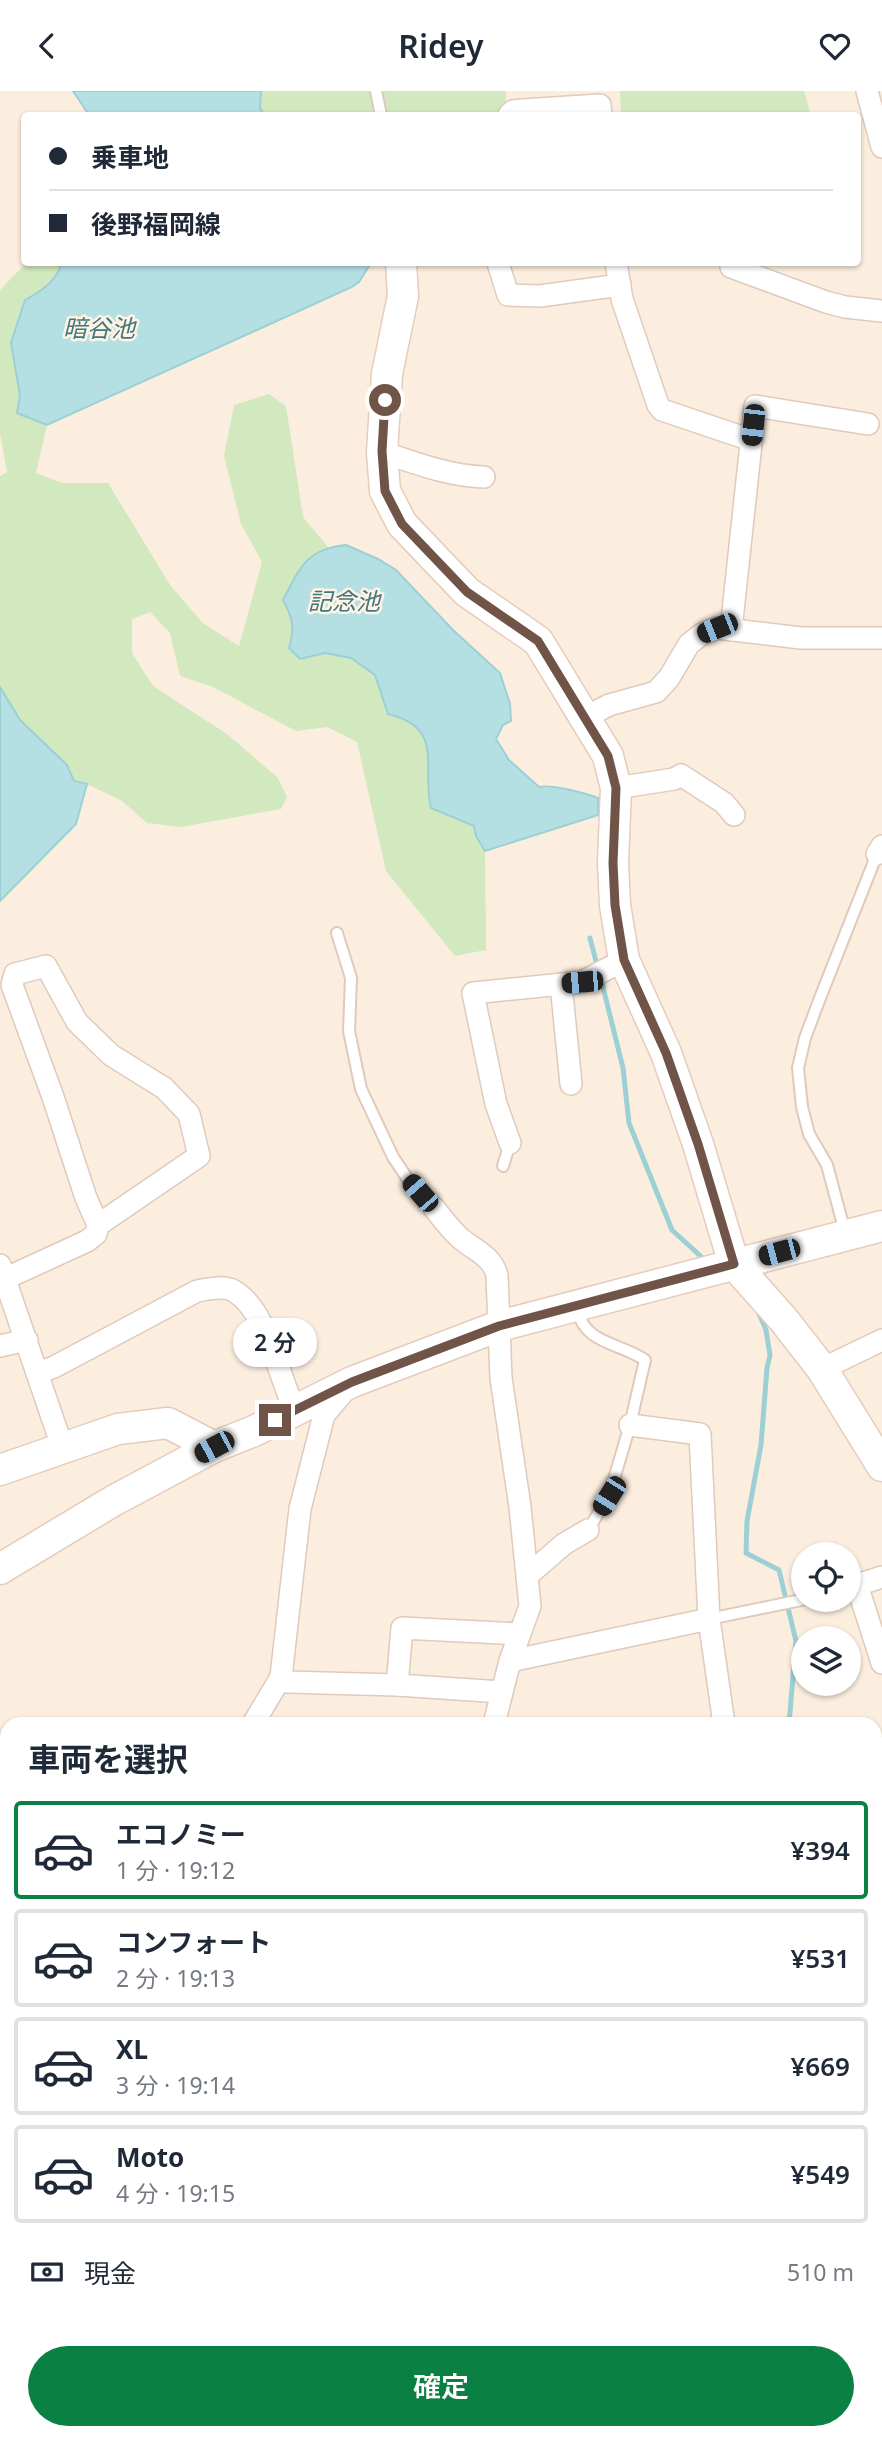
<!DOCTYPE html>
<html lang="ja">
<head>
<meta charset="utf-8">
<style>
  :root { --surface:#fff; --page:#f2f2f3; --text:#1f2937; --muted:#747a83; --line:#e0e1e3; --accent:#0b8043 }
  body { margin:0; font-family:"Noto Sans","Noto Sans JP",sans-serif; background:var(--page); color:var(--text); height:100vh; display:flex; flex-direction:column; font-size:26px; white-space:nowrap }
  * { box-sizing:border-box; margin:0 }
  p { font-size:23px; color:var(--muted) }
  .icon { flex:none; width:38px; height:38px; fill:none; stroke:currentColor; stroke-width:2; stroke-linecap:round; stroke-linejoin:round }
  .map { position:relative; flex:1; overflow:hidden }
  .drawer { position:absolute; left:0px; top:1626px; width:882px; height:723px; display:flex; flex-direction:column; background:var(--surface); border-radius:21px 21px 0 0; box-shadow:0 2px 5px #0004 }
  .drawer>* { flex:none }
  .guide { position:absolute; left:21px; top:21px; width:840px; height:154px; border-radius:7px; box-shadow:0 2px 5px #0004; display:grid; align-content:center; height:154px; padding:0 28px; background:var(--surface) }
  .controls { position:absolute; left:791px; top:1451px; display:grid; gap:14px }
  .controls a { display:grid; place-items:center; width:70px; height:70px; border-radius:50%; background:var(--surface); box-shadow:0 2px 5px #0004; font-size:35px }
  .end { position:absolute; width:32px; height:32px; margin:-16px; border:9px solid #705448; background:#fff; box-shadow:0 0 0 4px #fff }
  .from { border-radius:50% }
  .bubble { position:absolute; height:49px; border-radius:24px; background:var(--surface); box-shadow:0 2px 5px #0004; font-size:23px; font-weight:600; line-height:49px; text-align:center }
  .car { position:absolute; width:21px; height:42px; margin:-21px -10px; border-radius:9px; box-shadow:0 0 5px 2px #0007; background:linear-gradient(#222 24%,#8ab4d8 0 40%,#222 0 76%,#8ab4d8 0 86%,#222 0) }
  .guide b { display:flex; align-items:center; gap:24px; height:66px; font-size:26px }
  .guide b+b { border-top:2px solid var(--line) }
  .guide i { width:18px; height:18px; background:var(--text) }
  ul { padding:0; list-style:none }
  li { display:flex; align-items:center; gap:21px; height:98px; margin:0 14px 10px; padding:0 14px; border:4px solid var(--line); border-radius:7px }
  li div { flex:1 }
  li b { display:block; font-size:26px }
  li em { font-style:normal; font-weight:600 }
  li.active { border-color:var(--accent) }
  li>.icon { width:63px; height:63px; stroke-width:1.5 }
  h2 { padding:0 28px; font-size:32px; line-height:84px }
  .pay { display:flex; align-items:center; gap:18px; height:77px; padding:0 28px; font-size:26px }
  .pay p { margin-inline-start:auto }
  .action { display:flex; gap:14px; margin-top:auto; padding:14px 28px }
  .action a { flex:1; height:80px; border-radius:42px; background:var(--accent); color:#fff; font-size:28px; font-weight:600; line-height:80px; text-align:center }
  header { display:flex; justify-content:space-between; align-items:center; height:91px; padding:0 28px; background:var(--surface); font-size:32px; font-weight:600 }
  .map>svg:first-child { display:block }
  .education { fill:#ebdcf7 }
  .green { fill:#d2e8bf }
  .water { fill:#b5e0e3; stroke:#9cd0d5; stroke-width:2 }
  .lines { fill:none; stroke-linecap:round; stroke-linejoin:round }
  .stream { stroke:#9cd0d5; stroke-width:5 }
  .lane-casing { stroke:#dfcabc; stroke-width:14 }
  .street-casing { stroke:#dfcabc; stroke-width:24 }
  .secondary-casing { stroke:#e5ccbc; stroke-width:33 }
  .lane { stroke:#fff; stroke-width:10 }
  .street { stroke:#fff; stroke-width:21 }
  .secondary { stroke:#fff; stroke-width:30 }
  .route { stroke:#705448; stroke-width:9 }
  .labels { text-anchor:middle; stroke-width:5; stroke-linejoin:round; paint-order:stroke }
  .water-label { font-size:24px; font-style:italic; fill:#40777d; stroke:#fff3e5 }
</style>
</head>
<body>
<header><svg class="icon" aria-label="back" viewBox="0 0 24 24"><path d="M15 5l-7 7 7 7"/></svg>Ridey<svg class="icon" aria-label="heart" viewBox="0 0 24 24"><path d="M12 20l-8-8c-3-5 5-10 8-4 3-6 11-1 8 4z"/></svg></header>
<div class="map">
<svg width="882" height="2347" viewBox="0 0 882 2347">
  <rect width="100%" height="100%" fill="#fbeedf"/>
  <!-- education -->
  <polygon class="education" points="7,1726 7,2342 271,2342 272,2347 0,2347 0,1727"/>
  <!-- green -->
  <g class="green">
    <polygon points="252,0 506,0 505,16 501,24 257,24"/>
    <polygon points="620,0 804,0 811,24 621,24"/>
    <path d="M26,172H62C56,190 42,200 25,209L17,280L20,304L17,322L47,334L36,382L62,392H108L170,494L203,532L239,555L262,471L241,433L224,365L234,314L269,303L286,315L303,426L328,456L309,466L294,529L293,544L300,568L325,562L351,566L375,584L388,623C408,628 429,642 430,664C431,677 427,690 428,704L455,728L475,735L476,745L485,760L486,859L455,865L386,780L357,651L327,636L296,640L213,596L180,585L170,542L150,521L132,528V562L153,595L227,643L278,687L287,706L281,718L181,736L147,732L122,710L87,693L74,690L67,674L20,629L0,596V385L7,381L0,342V199Z"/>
  </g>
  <!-- water -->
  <g class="water">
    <polygon points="73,0 261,0 260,17 264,24 89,24"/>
    <path d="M62,172H371L359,191L352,196L47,334L17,322L20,304L11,252L25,209C42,200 56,190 62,172Z"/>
    <path d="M346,454L378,468L396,479L453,539L500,582L510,613L511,630L503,634L496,648L509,669L539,696C551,693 585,702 598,707V724L485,760L476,745L474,735L431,717C421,676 446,637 388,623L375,584L351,567L325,562L300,568L289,557C295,537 293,527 283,509C300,477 306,458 346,454Z"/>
    <polygon points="0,596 20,629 67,674 74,690 87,693 76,733 0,810"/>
  </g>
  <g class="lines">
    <!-- stream -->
    <g class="stream">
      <polyline points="590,847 598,878"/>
      <polyline points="601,888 623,977 629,1032 672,1139 706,1170"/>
      <polyline points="758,1220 766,1239 770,1264 767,1277 761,1354 747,1430 746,1462 779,1479 796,1550 789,1633"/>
      <polyline points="875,1674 882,1660"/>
      <polyline points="875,2255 882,2264"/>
    </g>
    <defs>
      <g id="lane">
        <polyline points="376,0 381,24"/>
        <polyline points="337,842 351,887 349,940 361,998 393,1066 407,1087 434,1117"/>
        <polyline points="503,1075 510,1052"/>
        <polyline points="845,1141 827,1074 809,1043 802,1016 798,977 805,947 820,907 877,763"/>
        <path d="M577,1218C585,1254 619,1251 645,1269L630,1334L609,1405L588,1439"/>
        <polyline points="709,1528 806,1508"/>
      </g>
      <g id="street">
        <polyline points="867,0 882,56"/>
        <polyline points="509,24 513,20 522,19 600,14 601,24"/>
        <polyline points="498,172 508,204 540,205 620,194"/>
        <polyline points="616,172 622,208 658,314 662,319 751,349"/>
        <polyline points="731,176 826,211 845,216 882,220"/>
        <path d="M382,361C415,372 449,385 484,386"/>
        <polyline points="731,539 755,315 868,333"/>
        <polyline points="586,626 609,614 656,601 669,587 689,553 702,543 717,537 801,547 882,547"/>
        <polyline points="616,697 674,688 681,684 724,712 734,724"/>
        <polyline points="877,763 882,755"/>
        <polyline points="561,893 571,993"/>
        <polyline points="510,1052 496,1013 473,902 582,891 624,869"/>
        <path d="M434,1117C442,1127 450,1138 459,1146C474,1160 491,1163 497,1184L501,1287L520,1416L530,1515L510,1570L494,1633"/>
        <polyline points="0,1174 63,1358"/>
        <polyline points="0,1190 87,1150 96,1143 98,1134 199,1065 189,1023 164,997 111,964 77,931 46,875 15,883 12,894 53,1006 86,1107 98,1134"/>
        <polyline points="0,1255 27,1249"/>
        <polyline points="822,1278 882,1249"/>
        <path d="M38,1282L54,1276L197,1200C208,1198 224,1194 234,1200C268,1220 278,1285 295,1319"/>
        <polyline points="630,1334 700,1343 709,1528"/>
        <polyline points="527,1485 564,1453 588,1439"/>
        <polyline points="882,1486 857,1494 882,1572"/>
        <polyline points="510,1570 709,1528 724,1633"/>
        <polyline points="279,1589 287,1591 397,1594 502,1601"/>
        <polyline points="397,1594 402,1537 520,1543"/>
        <polyline points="253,1633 281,1586 300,1418 324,1324 346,1298"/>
        <polyline points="875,1859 882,1789"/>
        <polyline points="875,1875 882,1937"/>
        <polyline points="875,2189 882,2185"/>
        <polyline points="276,2342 277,2347"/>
        <polyline points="757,2342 761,2347"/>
        <polyline points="360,2347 360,2342"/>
        <polyline points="612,2347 623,2342"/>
      </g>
      <g id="secondary">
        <polyline points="401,172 403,205 387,283 382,361 385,400 402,433 467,501 538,550 608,665 616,697 613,772 615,814 624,869 666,962 698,1053 734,1173 783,1228 822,1278 882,1375"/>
        <polyline points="0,1379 118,1338 168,1332 214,1356"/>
        <polyline points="0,1478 113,1410 214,1356 254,1340 352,1291 499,1235 882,1135"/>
      </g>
    </defs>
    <!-- lane casing -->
    <use href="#lane" class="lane-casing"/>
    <!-- street casing -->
    <use href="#street" class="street-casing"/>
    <!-- secondary casing -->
    <use href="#secondary" class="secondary-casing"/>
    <!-- lane -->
    <use href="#lane" class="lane"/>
    <!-- street -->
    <use href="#street" class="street"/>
    <!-- secondary -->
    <use href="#secondary" class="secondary"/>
  </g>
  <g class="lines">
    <!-- route -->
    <polyline class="route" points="275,1329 352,1291 499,1235 734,1173 698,1053 666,962 624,869 615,814 613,772 616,697 608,665 538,550 467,501 402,433 385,400 382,360 385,309"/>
  </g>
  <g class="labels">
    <!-- water labels -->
    <g class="water-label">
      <text x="99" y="246">暗谷池</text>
      <text x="344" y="519">記念池</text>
    </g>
  </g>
</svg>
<div class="controls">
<a><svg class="icon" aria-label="locate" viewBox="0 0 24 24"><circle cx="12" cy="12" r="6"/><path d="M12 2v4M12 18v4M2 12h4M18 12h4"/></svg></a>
<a><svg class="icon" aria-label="layers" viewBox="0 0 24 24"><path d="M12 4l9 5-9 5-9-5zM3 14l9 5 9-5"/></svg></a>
</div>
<i class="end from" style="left:385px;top:309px"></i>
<i class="end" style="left:275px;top:1329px"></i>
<div class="bubble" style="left:233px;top:1227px;width:84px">2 分</div>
<i class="car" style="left:753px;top:334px;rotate:186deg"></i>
<i class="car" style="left:717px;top:537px;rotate:248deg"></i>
<i class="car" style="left:582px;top:891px;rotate:265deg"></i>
<i class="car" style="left:420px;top:1102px;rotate:319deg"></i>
<i class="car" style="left:779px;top:1161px;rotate:255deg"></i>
<i class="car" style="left:214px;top:1356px;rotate:242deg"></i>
<i class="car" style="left:609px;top:1405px;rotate:212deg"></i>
<div class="guide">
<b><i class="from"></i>乗車地</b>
<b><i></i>後野福岡線</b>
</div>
<section class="drawer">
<h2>車両を選択</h2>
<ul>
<li class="active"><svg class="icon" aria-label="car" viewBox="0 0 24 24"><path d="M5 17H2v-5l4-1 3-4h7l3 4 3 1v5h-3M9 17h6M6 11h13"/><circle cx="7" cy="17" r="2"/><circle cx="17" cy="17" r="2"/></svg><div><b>エコノミー</b><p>1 分 · 19:12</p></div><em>¥394</em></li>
<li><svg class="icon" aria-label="car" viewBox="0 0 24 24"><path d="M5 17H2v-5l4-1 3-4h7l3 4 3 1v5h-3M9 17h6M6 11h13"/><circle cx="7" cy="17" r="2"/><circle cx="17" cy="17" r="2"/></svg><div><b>コンフォート</b><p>2 分 · 19:13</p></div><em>¥531</em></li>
<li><svg class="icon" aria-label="car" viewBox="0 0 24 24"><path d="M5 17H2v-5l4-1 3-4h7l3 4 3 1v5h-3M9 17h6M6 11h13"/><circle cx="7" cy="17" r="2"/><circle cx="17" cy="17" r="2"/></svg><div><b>XL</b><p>3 分 · 19:14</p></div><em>¥669</em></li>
<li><svg class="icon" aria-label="car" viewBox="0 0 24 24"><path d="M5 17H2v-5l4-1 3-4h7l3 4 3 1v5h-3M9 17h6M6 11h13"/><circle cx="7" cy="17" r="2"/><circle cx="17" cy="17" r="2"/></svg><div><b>Moto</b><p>4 分 · 19:15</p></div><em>¥549</em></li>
</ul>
<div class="pay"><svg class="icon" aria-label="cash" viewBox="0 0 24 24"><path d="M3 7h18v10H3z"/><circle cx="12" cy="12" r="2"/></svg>現金<p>510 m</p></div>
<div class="action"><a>確定</a></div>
</section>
</div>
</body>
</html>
